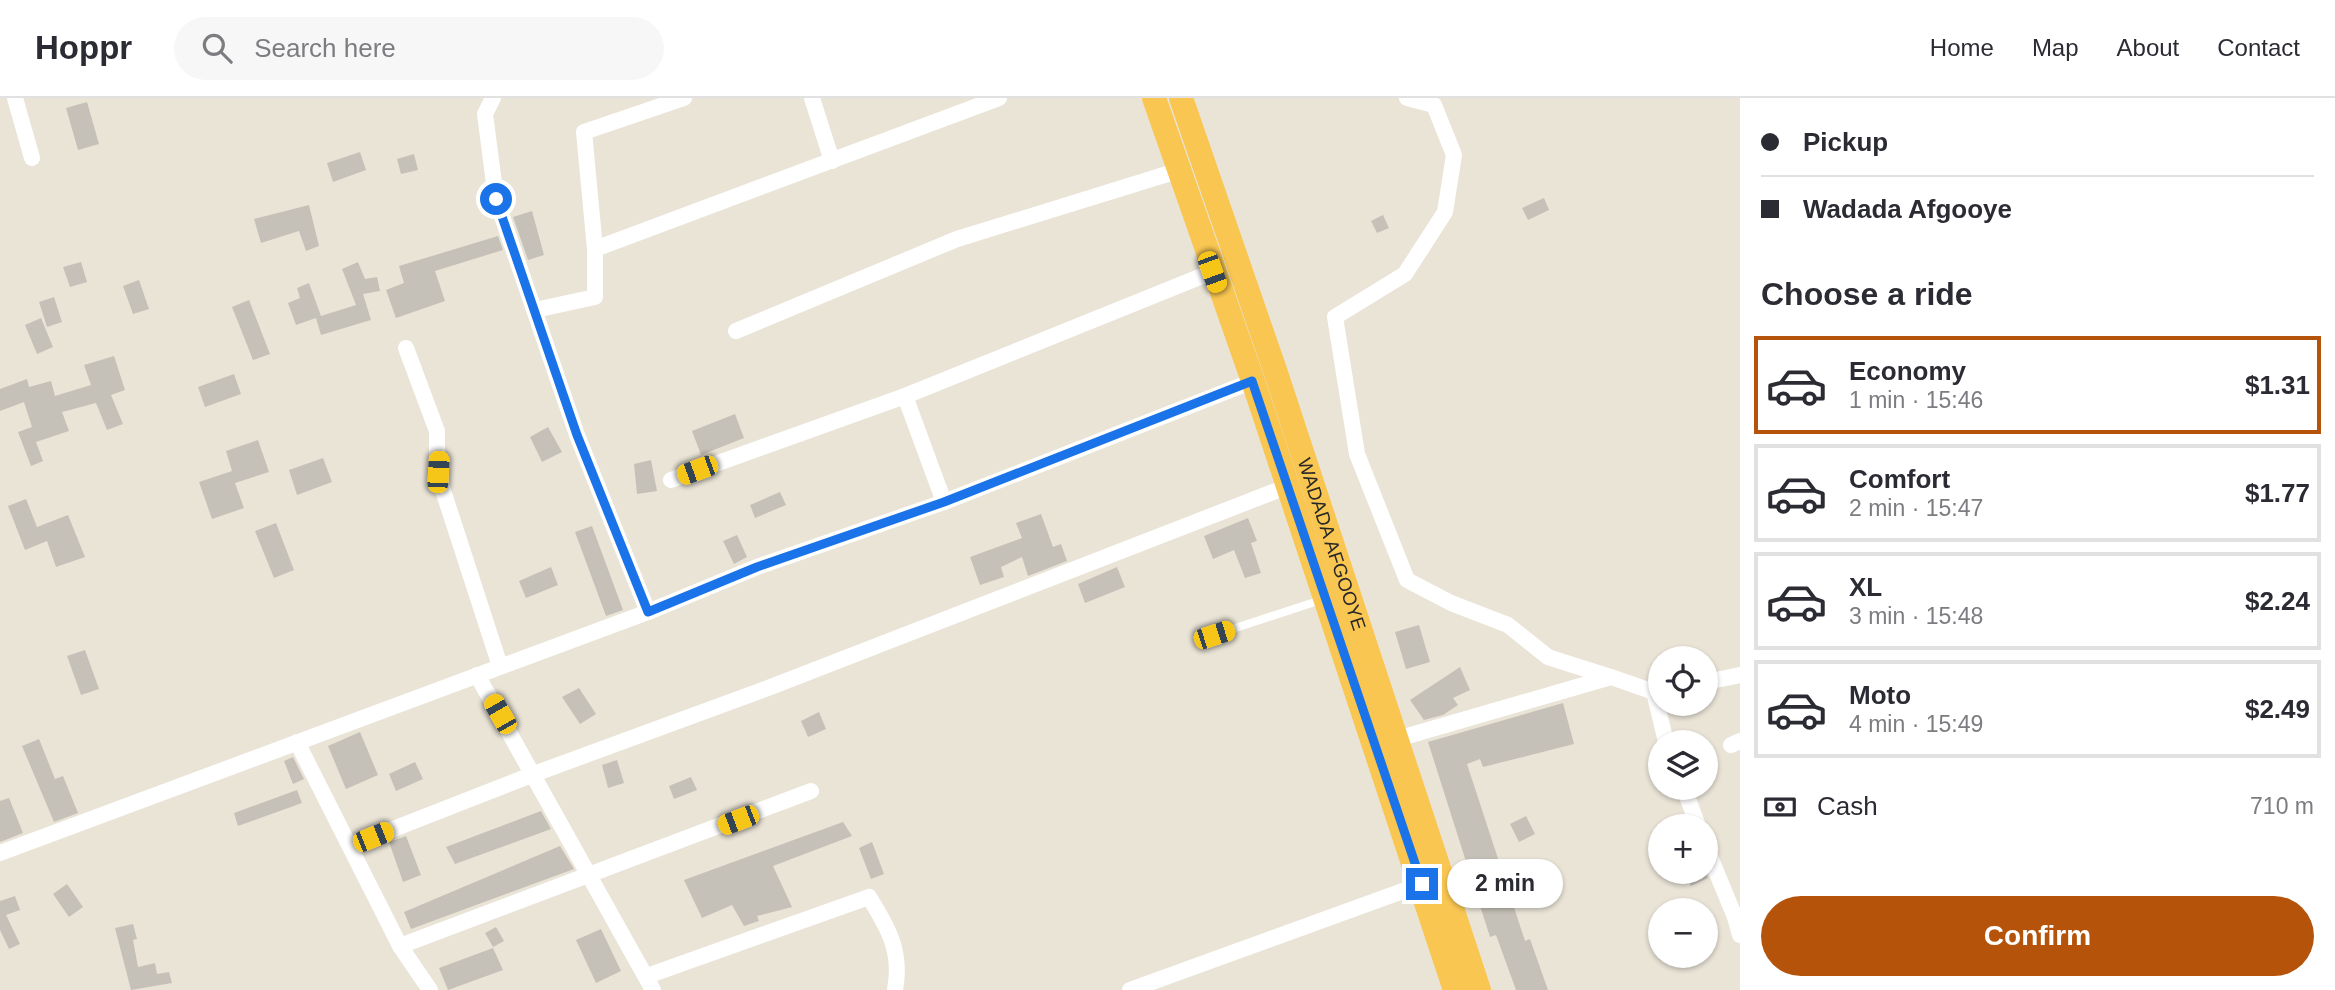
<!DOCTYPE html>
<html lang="en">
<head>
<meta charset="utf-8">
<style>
  :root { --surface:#fff; --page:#f7f7f7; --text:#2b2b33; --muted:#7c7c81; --line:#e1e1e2; --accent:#b45309 }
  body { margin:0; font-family:Arial,sans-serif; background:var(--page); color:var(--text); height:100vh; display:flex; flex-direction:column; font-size:26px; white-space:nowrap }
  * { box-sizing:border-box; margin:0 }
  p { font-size:23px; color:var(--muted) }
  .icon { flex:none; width:38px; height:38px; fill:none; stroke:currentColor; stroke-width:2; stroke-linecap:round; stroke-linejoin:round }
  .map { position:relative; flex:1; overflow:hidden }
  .panel { display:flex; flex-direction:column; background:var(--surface); width:595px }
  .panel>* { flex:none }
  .guide { display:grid; align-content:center; height:154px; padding:0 21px; background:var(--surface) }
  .controls { position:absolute; left:1648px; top:548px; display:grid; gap:14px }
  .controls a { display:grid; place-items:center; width:70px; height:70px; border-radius:50%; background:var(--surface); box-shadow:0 2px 5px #0004; font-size:35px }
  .end { position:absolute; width:32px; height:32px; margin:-16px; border:9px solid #1a73e8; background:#fff; box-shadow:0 0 0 4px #fff }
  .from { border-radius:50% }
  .bubble { position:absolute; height:49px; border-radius:24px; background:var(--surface); box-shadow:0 2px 5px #0004; font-size:23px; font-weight:600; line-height:49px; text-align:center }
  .car { position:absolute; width:21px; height:42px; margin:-21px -10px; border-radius:9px; box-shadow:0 0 5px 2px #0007; background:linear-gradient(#f5c518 24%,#345 0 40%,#f5c518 0 76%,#345 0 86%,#f5c518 0) }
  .guide b { display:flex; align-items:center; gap:24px; height:66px; font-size:26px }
  .guide b+b { border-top:2px solid var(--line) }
  .guide i { width:18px; height:18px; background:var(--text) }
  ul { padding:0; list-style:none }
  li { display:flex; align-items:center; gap:21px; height:98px; margin:0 14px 10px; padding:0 7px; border:4px solid var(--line); border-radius:0px }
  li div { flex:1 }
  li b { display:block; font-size:26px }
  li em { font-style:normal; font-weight:600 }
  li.selected { border-color:var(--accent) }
  li>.icon { width:63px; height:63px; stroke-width:1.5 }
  h2 { padding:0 21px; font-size:32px; line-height:84px }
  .pay { display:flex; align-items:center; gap:18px; height:77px; padding:0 21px; font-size:26px }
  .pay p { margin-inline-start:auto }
  .button { display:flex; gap:14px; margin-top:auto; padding:14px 21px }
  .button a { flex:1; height:80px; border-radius:42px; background:var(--accent); color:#fff; font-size:28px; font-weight:600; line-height:80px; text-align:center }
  header { display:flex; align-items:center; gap:42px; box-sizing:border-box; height:98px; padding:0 35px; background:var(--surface); border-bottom:2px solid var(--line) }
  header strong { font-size:33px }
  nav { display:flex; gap:38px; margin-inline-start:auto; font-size:24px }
  .search { width:490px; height:63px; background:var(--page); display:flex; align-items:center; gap:18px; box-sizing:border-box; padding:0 24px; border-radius:38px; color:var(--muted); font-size:26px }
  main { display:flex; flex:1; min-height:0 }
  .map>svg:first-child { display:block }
  .building { fill:#c5c1b8 }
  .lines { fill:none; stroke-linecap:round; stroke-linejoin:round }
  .service { stroke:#fff; stroke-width:8 }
  .minor { stroke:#fff; stroke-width:16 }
  .trunk { stroke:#f8c651; stroke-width:24 }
  .route { stroke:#1a73e8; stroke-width:9 }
  .labels { text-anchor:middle; stroke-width:6; stroke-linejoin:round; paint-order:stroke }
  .street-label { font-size:19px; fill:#272727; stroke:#fff }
</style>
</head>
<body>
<header>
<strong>Hoppr</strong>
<div class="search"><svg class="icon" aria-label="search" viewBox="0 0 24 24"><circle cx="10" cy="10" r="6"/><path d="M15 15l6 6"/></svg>Search here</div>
<nav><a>Home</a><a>Map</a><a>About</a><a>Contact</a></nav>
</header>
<main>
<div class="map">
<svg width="1740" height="892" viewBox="0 0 1740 892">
  <rect width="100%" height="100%" fill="#eae4d7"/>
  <!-- building -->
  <g class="building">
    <polygon points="87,4 99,46 78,52 66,10"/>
    <polygon points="360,54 366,72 333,84 327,65"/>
    <polygon points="414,56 418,72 401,76 397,61"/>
    <polygon points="1544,100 1549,112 1528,122 1522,110"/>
    <polygon points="309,107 319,148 306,153 299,133 261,145 254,121"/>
    <polygon points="532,113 544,157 528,162 513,119"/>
    <polygon points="1383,117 1389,130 1377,135 1371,123"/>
    <polygon points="498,138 503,152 435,173 445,203 396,220 386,192 404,185 399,168"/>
    <polygon points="81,164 87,184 70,189 63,169"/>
    <polygon points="358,164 365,181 377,179 380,193 363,196 371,222 321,237 316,220 296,227 288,205 300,200 297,190 309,185 321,218 356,207 342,171"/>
    <polygon points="139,182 149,211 133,216 123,188"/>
    <polygon points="54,199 62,224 47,229 39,204"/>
    <polygon points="249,202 270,256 253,262 232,209"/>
    <polygon points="41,220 53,249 37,256 25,227"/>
    <polygon points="114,258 125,292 111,297 123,326 107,332 96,305 62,314 69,333 36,344 43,363 31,368 18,334 32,329 24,304 0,313 0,291 27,281 29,289 51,283 55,298 91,287 84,267"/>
    <polygon points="234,276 241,296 205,309 198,289"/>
    <polygon points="735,316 744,340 701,357 692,333"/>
    <polygon points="548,329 562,354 542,364 530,339"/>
    <polygon points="258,342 269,374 235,385 244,410 212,421 199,384 232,373 226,353"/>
    <polygon points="323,360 332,384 297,397 289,372"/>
    <polygon points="651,362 657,393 637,396 634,366"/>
    <polygon points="780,394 786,407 755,420 750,407"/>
    <polygon points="26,401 37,429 68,417 85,459 56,469 47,443 25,452 8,408"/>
    <polygon points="1041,416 1053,449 1061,446 1067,463 1028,478 1022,459 1001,469 1004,479 980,487 970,459 1022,440 1016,425"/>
    <polygon points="1248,420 1257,443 1251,445 1261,475 1245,480 1234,452 1213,461 1204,438"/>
    <polygon points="276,425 294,472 274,480 255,433"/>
    <polygon points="592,428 623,512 606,518 575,434"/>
    <polygon points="737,437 747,459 734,466 723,443"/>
    <polygon points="551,469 558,487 526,500 519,483"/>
    <polygon points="1117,469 1125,489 1085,505 1078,486"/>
    <polygon points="1419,527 1430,564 1406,571 1395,534"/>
    <polygon points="85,552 99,591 81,597 67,558"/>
    <polygon points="1460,569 1470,592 1453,600 1458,607 1443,617 1424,622 1410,602"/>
    <polygon points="579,590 596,616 580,626 562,599"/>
    <polygon points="1563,605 1574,646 1483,669 1480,661 1467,666 1525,843 1530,841 1548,892 1516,892 1496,837 1490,839 1428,644"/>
    <polygon points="819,614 826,631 808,639 801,623"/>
    <polygon points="360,634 378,677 346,691 328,648"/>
    <polygon points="39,641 55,681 63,678 78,715 54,724 22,648"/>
    <polygon points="293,659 304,681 293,686 284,663"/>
    <polygon points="617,662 624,685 608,690 602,667"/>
    <polygon points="415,664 423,681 396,693 389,676"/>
    <polygon points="691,679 697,692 674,701 669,688"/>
    <polygon points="297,692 302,705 238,728 234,715"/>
    <polygon points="9,700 23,735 0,744 0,703"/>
    <polygon points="541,713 551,731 455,766 446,749"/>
    <polygon points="1526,718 1535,736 1519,744 1510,726"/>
    <polygon points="843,724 852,738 773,768 792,809 757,818 759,823 744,828 732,807 702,820 684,782"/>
    <polygon points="406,738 421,777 403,784 389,744"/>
    <polygon points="872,744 884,776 871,781 859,750"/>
    <polygon points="560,748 574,771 411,831 404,814"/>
    <polygon points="1684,774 1705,774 1708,780 1691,788"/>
    <polygon points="67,786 83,809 69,819 53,796"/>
    <polygon points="15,798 20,812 6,817 20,846 9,851 0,832 0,803"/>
    <polygon points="133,826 137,841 133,842 138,869 155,865 157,876 169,874 172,885 131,892 115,830"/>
    <polygon points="496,829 504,843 493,849 485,835"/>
    <polygon points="601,831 621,873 596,885 576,842"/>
    <polygon points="493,850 503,872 448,892 439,870"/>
  </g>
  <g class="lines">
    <!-- service -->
    <polyline class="service" points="1214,537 1321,502"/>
    <!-- minor -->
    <g class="minor">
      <polyline points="15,0 32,60"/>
      <polyline points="493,0 485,16 496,101 577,337 648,514"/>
      <polyline points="812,0 832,63"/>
      <polyline points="1407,0 1434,7 1454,57 1445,114 1405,176 1335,219 1357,356 1407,482 1451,505 1508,527 1548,559 1611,579"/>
      <polyline points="595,151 584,34 684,0"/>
      <polyline points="535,212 595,199 595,151 999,0"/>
      <polyline points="736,233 957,141 1177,73"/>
      <polyline points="406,250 437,333 437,374 500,568"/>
      <polyline points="905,298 944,404"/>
      <polyline points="671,382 905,298 1212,174"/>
      <polyline points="477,577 653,892"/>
      <polyline points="1706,584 1740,577"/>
      <polyline points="1654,594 1666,644"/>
      <polyline points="1397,641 1611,579 1654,594 1661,593"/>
      <polyline points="297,644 400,848 430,892"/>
      <polyline points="1731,647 1740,643"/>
      <polyline points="1684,690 1698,728"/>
      <polyline points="350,748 534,676 768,590 1286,389"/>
      <polyline points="1706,749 1735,819"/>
      <polyline points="0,755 648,514 757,469 944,404 1253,283"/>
      <polyline points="1740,817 1735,819 1740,837"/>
      <polyline points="400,848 811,693"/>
      <path d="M647,878L869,799C889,831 902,854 895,892"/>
      <polyline points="1130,892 1422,786"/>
    </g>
    <!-- trunk -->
    <g class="trunk">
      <polyline points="1154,0 1253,283 1455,892"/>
      <path id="s1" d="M1181,0L1276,275L1479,892"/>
    </g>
  </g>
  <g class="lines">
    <!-- route -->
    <polyline class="route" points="496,101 577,337 648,514 757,469 944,404 1252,283 1422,786"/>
  </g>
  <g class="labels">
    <!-- street labels -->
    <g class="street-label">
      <text dy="7" stroke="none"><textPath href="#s1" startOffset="471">WADADA AFGOOYE</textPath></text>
    </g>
  </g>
</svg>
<div class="controls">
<a><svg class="icon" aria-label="locate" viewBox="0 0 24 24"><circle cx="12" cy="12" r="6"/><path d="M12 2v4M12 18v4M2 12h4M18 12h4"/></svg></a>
<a><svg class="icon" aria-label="layers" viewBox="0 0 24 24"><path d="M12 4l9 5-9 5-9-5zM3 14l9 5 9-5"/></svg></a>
<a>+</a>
<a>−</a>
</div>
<i class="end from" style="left:496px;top:101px"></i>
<i class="end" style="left:1422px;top:786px"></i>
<div class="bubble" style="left:1447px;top:761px;width:116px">2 min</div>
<i class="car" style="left:1212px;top:174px;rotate:160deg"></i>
<i class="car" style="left:697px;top:372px;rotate:250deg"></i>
<i class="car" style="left:438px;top:374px;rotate:3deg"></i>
<i class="car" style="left:1214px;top:537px;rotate:72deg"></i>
<i class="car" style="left:500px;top:616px;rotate:330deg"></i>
<i class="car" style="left:738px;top:722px;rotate:249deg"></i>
<i class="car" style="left:373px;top:739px;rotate:68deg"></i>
</div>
<section class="panel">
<div class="guide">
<b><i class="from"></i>Pickup</b>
<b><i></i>Wadada Afgooye</b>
</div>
<h2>Choose a ride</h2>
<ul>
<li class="selected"><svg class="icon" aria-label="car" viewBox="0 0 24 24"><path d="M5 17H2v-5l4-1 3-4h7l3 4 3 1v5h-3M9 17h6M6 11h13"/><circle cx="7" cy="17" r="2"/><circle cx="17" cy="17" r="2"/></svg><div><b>Economy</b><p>1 min · 15:46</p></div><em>$1.31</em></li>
<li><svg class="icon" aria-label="car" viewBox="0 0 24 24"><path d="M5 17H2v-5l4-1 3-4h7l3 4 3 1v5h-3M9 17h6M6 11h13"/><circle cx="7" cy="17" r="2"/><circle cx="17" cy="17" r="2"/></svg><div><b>Comfort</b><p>2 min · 15:47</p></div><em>$1.77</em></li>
<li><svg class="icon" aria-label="car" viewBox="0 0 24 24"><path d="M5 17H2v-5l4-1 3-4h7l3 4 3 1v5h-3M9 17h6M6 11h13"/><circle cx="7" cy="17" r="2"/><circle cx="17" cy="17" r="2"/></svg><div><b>XL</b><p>3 min · 15:48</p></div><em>$2.24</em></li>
<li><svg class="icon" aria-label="car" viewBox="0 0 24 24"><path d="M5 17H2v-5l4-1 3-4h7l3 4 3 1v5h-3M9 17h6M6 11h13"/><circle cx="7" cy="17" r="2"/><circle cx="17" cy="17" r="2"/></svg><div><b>Moto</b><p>4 min · 15:49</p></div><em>$2.49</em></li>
</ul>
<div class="pay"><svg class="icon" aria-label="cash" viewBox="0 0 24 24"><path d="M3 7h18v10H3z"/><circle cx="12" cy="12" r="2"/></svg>Cash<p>710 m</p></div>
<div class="button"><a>Confirm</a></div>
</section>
</main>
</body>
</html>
